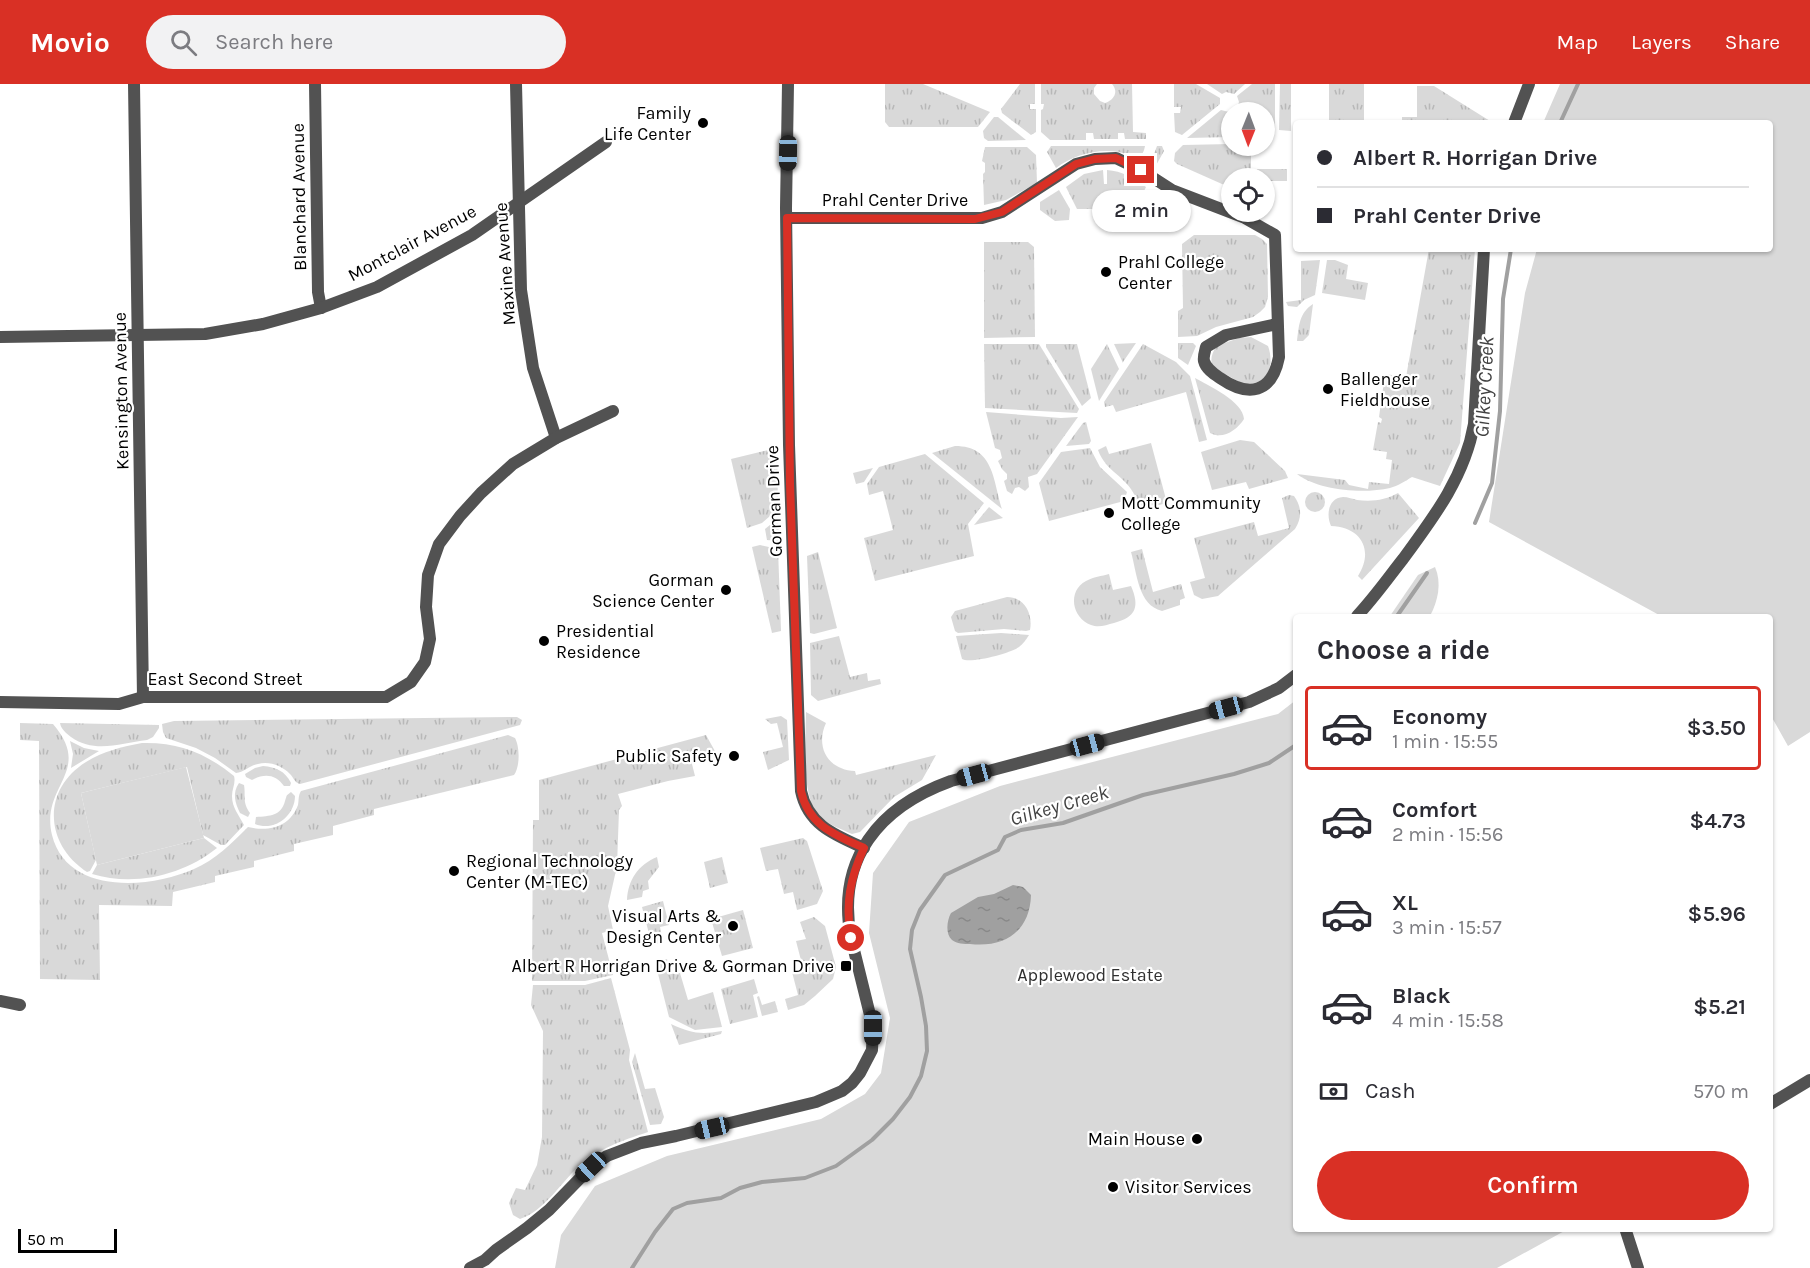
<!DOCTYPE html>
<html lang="en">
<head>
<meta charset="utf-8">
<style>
  :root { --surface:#fff; --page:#f2f2f3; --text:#2b2b33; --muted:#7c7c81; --line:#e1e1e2; --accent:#d93025 }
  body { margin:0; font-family:Karla,sans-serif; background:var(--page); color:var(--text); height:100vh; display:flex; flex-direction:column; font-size:22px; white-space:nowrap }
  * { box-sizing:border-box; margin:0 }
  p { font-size:20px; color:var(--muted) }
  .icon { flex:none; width:33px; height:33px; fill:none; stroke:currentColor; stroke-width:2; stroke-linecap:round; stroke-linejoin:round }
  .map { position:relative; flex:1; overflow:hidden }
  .details { position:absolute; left:1293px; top:530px; width:480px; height:618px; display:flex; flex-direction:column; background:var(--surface); border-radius:6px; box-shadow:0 2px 4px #0004 }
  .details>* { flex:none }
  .guide { position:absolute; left:1293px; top:36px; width:480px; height:132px; border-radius:6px; box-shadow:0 2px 4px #0004; display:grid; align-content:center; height:132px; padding:0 24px; background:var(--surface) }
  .needle { width:39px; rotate:181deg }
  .fabs { position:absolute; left:1221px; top:18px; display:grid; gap:12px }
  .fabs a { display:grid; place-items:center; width:54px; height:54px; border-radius:50%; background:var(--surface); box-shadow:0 2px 4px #0004; font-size:30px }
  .scale { position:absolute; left:18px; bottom:15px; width:99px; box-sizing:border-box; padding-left:6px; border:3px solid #000; border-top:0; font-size:16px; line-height:21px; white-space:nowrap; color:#000; -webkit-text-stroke:4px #fff; paint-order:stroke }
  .end { position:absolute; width:27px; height:27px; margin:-14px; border:8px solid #d93025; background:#fff; box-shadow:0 0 0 3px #fff }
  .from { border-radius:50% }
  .bubble { position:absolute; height:42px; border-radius:21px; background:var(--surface); box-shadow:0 2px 4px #0004; font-size:20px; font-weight:600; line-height:42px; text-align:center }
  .car { position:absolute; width:18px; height:36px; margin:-18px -9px; border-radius:8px; box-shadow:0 0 4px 2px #0007; background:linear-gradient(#222 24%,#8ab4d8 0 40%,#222 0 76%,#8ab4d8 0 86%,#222 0) }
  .guide b { display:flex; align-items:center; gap:21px; height:57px; font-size:22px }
  .guide b+b { border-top:2px solid var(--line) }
  .guide i { width:15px; height:15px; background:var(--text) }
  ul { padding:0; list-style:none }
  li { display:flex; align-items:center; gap:18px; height:84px; margin:0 12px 9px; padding:0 12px; border:3px solid transparent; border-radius:6px }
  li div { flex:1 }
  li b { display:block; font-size:22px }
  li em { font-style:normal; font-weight:600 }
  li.active { border-color:var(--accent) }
  li>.icon { width:54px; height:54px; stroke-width:1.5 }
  h2 { padding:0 24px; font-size:27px; line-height:72px }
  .pay { display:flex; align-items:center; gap:15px; height:66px; padding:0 24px; font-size:22px }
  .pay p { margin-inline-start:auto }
  .button { display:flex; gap:12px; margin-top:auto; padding:12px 24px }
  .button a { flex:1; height:69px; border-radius:36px; background:var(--accent); color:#fff; font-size:24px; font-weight:600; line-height:69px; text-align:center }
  header { display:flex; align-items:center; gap:36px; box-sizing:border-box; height:84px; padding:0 30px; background:var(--accent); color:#fff }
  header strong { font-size:28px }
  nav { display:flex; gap:33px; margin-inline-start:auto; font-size:21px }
  .search { width:420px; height:54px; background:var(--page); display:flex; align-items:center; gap:15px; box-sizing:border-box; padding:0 21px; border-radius:33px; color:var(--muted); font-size:22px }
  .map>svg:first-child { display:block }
  .grass { fill:url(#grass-tufts) }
  .park { fill:#d9d9d9 }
  .water { fill:url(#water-ripples) }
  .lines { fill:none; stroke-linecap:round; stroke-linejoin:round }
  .stream { stroke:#a0a0a0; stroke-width:4 }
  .minor { stroke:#525252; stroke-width:12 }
  .tertiary { stroke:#525252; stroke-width:12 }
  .route { stroke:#d93025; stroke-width:8 }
  .poi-dot { fill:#000; stroke:#fff; stroke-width:2 }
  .labels { text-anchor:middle; stroke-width:4.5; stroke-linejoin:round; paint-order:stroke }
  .poi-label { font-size:18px; fill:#000; stroke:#fff; text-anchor:end }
  .street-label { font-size:18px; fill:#000; stroke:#fff }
  .park-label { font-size:18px; fill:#303030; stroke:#fff }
  .water-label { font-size:20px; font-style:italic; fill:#414141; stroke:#fff }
</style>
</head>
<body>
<header>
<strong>Movio</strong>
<div class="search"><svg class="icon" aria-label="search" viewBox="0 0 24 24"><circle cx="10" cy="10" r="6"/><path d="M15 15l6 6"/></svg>Search here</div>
<nav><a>Map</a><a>Layers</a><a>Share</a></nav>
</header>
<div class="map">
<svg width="1810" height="1184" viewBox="0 0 1810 1184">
  <defs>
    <pattern id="grass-tufts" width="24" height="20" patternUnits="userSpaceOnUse" patternTransform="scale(1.5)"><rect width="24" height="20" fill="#d9d9d9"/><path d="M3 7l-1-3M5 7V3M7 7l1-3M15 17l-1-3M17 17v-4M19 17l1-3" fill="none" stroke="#b8b8b8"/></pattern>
    <pattern id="water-ripples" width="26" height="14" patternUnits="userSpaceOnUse" patternTransform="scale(1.5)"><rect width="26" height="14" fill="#a0a0a0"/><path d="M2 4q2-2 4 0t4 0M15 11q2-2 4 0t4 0" fill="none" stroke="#888"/></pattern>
  </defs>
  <rect width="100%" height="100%" fill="#fff"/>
  <!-- grass -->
  <g class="grass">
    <polygon points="885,0 923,0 990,28 978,43 889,43 885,38"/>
    <polygon points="1020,0 1035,0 1035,20 1030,20 1030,25 1036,25 1036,48 1031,51 1002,29 1001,25"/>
    <path d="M1041,0H1097L1094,4V10L1100,17L1105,19C1114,16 1119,8 1112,0H1132L1133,48L1146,49V55H1125L1124,49H1118V55H1094L1093,49H1086V56H1050L1041,48V26L1043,25L1044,20H1041Z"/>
    <polygon points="1174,0 1196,0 1220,14 1220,20 1182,51 1175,48 1174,29 1180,29 1181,23 1174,23"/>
    <polygon points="1207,0 1245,0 1234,10 1226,8 1222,10"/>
    <polygon points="1252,0 1275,0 1275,45 1265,38 1264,28 1250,28 1238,21 1239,18 1237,12"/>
    <polygon points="1280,0 1291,0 1291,47 1279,46"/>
    <rect x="1329" y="0" width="35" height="39"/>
    <polygon points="1417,2 1434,2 1490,37 1490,39 1402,39 1402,33 1417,33"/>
    <polygon points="1236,25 1241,28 1232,28 1231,53 1187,54 1221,26 1229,28"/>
    <polygon points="994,33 998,33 1026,56 988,57 984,54 983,47"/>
    <polygon points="1231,60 1251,62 1251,94 1232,94 1231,104 1177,80 1174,77 1175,69 1183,61"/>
    <path d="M1051,62H1145C1144,67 1143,71 1138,72C1132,74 1125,69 1119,68C1098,64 1073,71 1056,84L1047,68Z"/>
    <polygon points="1157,62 1162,62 1164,67 1154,85 1151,78"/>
    <polygon points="985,63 1027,63 1036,71 1037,99 1006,116 984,121 983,90 985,88 985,79 982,77"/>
    <polygon points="1257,85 1287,85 1287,97 1265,97 1264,94 1257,94"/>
    <path d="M1103,86L1104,100H1107V86C1122,87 1134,94 1146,103L1135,125H1077L1066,103L1084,90Z"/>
    <polygon points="1059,106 1070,125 1069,136 1055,137 1040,126 1040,118"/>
    <polygon points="1152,107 1172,121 1173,131 1157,135 1142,135 1142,126"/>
    <polygon points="1194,151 1255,151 1262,155 1267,160 1268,213 1265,223 1260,228 1253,233 1216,243 1197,252 1178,253 1178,227 1183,224 1182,160"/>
    <polygon points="984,158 1028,158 1034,163 1035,253 984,254"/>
    <path d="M1429,165H1475L1460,359L1440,402L1412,393C1405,397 1398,402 1390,404C1364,410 1319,407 1297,390L1345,396L1349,401L1368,405L1369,398L1389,400L1392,376L1386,375L1387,368L1373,366L1378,338L1381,339L1382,335L1379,333L1385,290L1406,293Z"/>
    <polygon points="1320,176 1315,211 1304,216 1297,223 1288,222 1286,218 1301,216 1301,177"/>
    <polygon points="1327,176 1335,176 1348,181 1346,195 1368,199 1365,216 1322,209"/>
    <path d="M1313,220L1309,251L1303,257H1297C1299,242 1299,229 1313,220Z"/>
    <path d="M1251,253L1268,262C1274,278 1270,300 1248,300C1240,300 1234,295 1227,291C1222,289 1215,286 1212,280C1210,274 1213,268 1216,262L1239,254Z"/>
    <polygon points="1136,259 1123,278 1123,279 1114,260"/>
    <polygon points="1178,259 1193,259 1196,262 1188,281 1178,274"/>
    <polygon points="984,260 1039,260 1079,325 1077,329 985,324"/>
    <polygon points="1046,260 1077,260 1091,314 1082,322 1046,263"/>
    <polygon points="1107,260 1119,285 1099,317 1091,285"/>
    <polygon points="1143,260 1176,278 1190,292 1207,356 1199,358 1186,308 1116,328 1113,321 1105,323 1104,318"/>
    <path d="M1195,294C1209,302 1243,317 1244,335C1237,346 1223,356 1210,349Z"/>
    <polygon points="986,328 1061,334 1078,333 1037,390 1028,393 1029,403 1025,407 1019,403 1015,404 1012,410 1007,407 1004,397 1007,395 1007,390 1002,385 998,377 1002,374 1000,366 995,364"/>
    <polygon points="1086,338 1091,357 1089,360 1066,362 1083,339"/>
    <polygon points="1240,356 1254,358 1285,387 1288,394 1249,405 1246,398 1212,406 1201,368"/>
    <path d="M1151,359L1167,419L1139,426C1138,421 1137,416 1135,412C1126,392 1106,388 1098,366L1106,362L1109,370Z"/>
    <path d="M955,362C994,362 993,396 1002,425L932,369Z"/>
    <polygon points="777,364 778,425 762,439 747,444 731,375"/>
    <polygon points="1090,364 1100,383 1127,408 1124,417 1049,437 1039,399 1061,368"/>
    <polygon points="925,370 984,419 968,440 974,472 875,497 864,454 893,446 883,407 869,411 867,400 879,383"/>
    <polygon points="873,384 864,398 856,400 853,389"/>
    <circle cx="1315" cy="418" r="10"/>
    <path d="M1398,409L1419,434L1362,496L1358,492C1374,467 1362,443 1331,442C1326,431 1328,414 1343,413C1348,413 1353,415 1357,416C1372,418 1386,416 1398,409Z"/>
    <path d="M1289,411L1294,412C1302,423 1302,434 1295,445L1218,512L1202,515L1194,511L1190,498L1205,494L1194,454L1254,438L1258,452L1289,444L1282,414Z"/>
    <polygon points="989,423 1003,434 974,441"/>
    <polygon points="776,436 778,436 779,457 767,456 765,445"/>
    <polygon points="760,461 778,465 781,547 772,549 752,463"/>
    <path d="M1142,465L1153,508L1181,500L1185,514L1180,516V521L1162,527C1138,521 1137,489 1131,468Z"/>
    <polygon points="818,468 837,544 814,550 810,549 807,472"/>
    <path d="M1109,490L1113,506L1131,502C1140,523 1136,533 1114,539C1106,541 1099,544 1091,541C1072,534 1067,507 1086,497C1093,493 1102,492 1109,490Z"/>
    <path d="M1007,513C1025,513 1033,530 1030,546L1026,547L1004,545L958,549L955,547L951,533L955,527Z"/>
    <path d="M1001,549L1029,551C1026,556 1023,560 1019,563C1011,569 970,580 962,575L956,552Z"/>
    <polygon points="839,552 850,593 867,589 868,597 880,595 881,600 818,617 811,611 810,559"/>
    <path d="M806,628L826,639C815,663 828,686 855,687L856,691L936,671L922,696L894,713L860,748L852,750C841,745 829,741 820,733C800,714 806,654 806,628Z"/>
    <polygon points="781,632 787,636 789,676 768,686 763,668 783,663 777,639 771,640 765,635"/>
    <path d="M517,633L522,636L520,641L300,700C294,698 294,694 290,690C282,682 270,677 258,680C250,681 244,688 236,689L215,674L196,664L166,654L163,648L162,640L174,637Z"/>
    <path d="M20,639L53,640C94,688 40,701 52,751C67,811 149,805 194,785C215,776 232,759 248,743C269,748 290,743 298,721C299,716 298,712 301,707L508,651L515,654C520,663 520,683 514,691L374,725V731L333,742V751L294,760V767L254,777V783L215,792V798L173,808L172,822L99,821L100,896L40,895L39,657L20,656Z"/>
    <path d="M60,639L159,641V644L153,653L147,656C121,659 95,670 71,653C66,649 61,645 60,639Z"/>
    <polygon points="706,651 716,669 691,676 695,692 668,697 618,710 622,722 619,726 617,782 608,822 613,846 602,849 613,891 585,897 532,897 533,736 539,736 539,696"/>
    <polygon points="70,657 84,664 99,667 71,684 73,670"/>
    <path d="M142,659C178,658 206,669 234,692C236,699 232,705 232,712C232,724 239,731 244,741L225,761H221L203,751L187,683L81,709L96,776L90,787L87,788C45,761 41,706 86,678C103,667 122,663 142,659Z"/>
    <path d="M263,682C276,683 285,687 291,699L290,702H284C276,690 264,689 252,696L246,693L245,690L255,684Z"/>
    <path d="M239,699L244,701C246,712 242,718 250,729L248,733L240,729C235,719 232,709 239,699Z"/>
    <path d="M291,708L295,712C295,732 274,748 255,740L256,733C270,732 281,732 285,717C288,709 285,713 291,708Z"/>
    <path d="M204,754L217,764C183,791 135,803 92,790L97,781Z"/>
    <polygon points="803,754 807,757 823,807 817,820 797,826 793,808 784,810 778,785 766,787 760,764"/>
    <path d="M657,773L659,783L648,797L649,805L643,807L642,813L627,816C628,796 638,781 657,773Z"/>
    <polygon points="722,773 728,799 710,804 704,778"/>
    <polygon points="663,817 669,841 660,843 663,858 652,861 642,823"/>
    <polygon points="743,826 753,864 722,872 711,835"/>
    <polygon points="814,833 825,842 836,883 833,895 815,912 804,921 788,926 785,915 798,911 792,888 803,884 796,857 806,855 800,838"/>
    <polygon points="667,875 670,890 680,889 688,916 713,908 722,943 695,946 669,933 655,878"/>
    <path d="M611,894L630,966L629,976L648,1048C621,1057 600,1064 578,1083C560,1100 544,1127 520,1135L513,1131L509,1119L516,1104L525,1106L537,1081L542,1053L543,947L531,921L533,901H585Z"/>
    <polygon points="754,895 758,909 753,911 758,933 730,940 721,905"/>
    <polygon points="759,912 762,921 775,917 778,928 762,932 757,913"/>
    <path d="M671,940C691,949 700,951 722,947L721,950L679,961Z"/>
    <polygon points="635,969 645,1005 655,1004 664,1033 661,1040 650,1041 632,978"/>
  </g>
  <!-- park -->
  <g class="park">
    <polygon points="1560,0 1810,0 1810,648 1788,662 1770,630 1770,532 1661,532 1489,438 1525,209 1537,165 1770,165 1770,39 1543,39"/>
    <path d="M1435,483C1442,499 1438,517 1430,532H1390L1418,491Z"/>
    <polygon points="1296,616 1296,1144 1568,1145 1497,1184 555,1184 561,1151 595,1102 667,1072 821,1035 865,1010 881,989 890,934 869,849 873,789 909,738 1000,702 1278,630"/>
    <polygon points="186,683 204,754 97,781 81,709"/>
  </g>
  <!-- water -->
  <path class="water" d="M1013,801L1023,803L1031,811C1030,847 1005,864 970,860C964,860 957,860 952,856C945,850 947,836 951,829L978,813L994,810Z"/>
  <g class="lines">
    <!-- stream -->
    <g class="stream">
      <polyline points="1560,39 1578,0"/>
      <polyline points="1475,439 1492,399 1500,327 1503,215 1511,165"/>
      <polyline points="1397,532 1427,489"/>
      <polyline points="632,1184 655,1148 673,1125 687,1119 721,1114 740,1104 762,1098 805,1094 836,1082 872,1056 893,1035 910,1013 921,992 927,967 926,942 921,913 910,865 912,846 920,826 945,791 998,766 1005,753 1021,746 1063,739 1143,711 1234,690 1269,679 1296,661"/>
    </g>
    <!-- minor -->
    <g class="minor">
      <polyline points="134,0 143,613"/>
      <polyline points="315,0 318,208 321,224"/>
      <polyline points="516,0 521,206 533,284 556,354"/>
      <path d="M788,0L786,124L789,361L801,707C808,741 835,751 864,764"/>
      <path d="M787,134H982L1002,128L1076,80L1095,75L1116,74L1141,86L1172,106L1245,134L1275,151L1279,273C1272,309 1249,314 1220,294C1214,290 1206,285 1204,277C1203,273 1205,267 1206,263L1226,251L1277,240"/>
      <polyline points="0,253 205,250 263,240 321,224 377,203 472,151 606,58"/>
      <polyline points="0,618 119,620 143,613 386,613 411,598 425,578 430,555 426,523 428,491 439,460 460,432 481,409 513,380 556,354 613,327"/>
      <polyline points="0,917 20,921"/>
    </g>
    <!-- tertiary -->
    <g class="tertiary">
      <polyline points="1514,39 1529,0"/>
      <path d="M1357,532C1374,514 1388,494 1403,475C1434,433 1465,392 1474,340L1484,165"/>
      <polyline points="1770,1020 1810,996"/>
      <polyline points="1625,1144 1638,1184"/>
      <path d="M470,1184L485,1176L496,1166L527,1144L549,1126L591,1083L607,1072L641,1059L676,1052L816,1018L842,1007L852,999L860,989L872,966L873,943L851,854C836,775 879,723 951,697L1249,618L1279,604L1296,591"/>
    </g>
  </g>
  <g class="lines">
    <!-- route -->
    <path class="route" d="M851,854C845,821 850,794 864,764C835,751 808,741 801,707L790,400L787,134L975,135L1002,128L1076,80L1095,75L1116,74L1141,86"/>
  </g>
  <!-- markers -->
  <g class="poi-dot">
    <circle cx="703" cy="39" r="6"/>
    <circle cx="1106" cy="188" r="6"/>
    <circle cx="1328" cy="305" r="6"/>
    <circle cx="1109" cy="429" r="6"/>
    <circle cx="726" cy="506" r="6"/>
    <circle cx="544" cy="557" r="6"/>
    <circle cx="734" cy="672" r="6"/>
    <circle cx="454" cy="787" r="6"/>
    <circle cx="733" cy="842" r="6"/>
    <rect x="840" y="876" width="12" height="12" rx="3"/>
    <circle cx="1197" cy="1055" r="6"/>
    <circle cx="1113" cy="1103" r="6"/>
  </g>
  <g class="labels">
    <!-- poi labels -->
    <g class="poi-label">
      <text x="691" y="35">Family<tspan x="691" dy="21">Life Center</tspan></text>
      <text x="1118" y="184" text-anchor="start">Prahl College<tspan x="1118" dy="21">Center</tspan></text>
      <text x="1340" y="301" text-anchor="start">Ballenger<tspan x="1340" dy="21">Fieldhouse</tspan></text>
      <text x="1121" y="425" text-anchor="start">Mott Community<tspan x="1121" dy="21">College</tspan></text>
      <text x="714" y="502">Gorman<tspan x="714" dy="21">Science Center</tspan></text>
      <text x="556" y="553" text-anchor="start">Presidential<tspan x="556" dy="21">Residence</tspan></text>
      <text x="722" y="678">Public Safety</text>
      <text x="466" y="783" text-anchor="start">Regional Technology<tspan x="466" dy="21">Center (M-TEC)</tspan></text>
      <text x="721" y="838">Visual Arts &amp;<tspan x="721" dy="21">Design Center</tspan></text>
      <text x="834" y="888">Albert R Horrigan Drive &amp; Gorman Drive</text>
      <text x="1185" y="1061">Main House</text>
      <text x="1125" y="1109" text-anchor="start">Visitor Services</text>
    </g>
    <!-- street labels -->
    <g class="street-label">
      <text transform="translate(299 113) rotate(-91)" y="6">Blanchard Avenue</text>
      <text x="895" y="122">Prahl Center Drive</text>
      <text transform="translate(412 159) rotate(-28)" y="6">Montclair Avenue</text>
      <text transform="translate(505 180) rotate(-94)" y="6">Maxine Avenue</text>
      <text transform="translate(121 307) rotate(-91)" y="6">Kensington Avenue</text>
      <text transform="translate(774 417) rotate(-92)" y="6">Gorman Drive</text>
      <text x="225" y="601">East Second Street</text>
    </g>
    <!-- park labels -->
    <g class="park-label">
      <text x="1090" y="897">Applewood Estate</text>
    </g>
    <!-- water labels -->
    <g class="water-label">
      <text transform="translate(1484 303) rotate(-87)" y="7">Gilkey Creek</text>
      <text transform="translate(1059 721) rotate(-16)" y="7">Gilkey Creek</text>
    </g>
  </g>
</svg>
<div class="fabs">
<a><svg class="needle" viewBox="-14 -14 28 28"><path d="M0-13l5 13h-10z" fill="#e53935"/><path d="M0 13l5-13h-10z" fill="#7c7c81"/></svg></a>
<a><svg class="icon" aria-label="locate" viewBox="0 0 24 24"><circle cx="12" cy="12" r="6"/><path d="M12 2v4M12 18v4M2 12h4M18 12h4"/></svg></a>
</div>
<div class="scale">50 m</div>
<i class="end from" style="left:851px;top:854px"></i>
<i class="end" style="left:1141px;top:86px"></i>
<div class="bubble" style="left:1092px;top:106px;width:99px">2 min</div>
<i class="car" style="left:788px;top:69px;rotate:181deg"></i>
<i class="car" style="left:1226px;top:624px;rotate:255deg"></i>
<i class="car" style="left:1087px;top:661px;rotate:75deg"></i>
<i class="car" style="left:974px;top:691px;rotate:255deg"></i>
<i class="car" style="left:873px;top:944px;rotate:180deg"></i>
<i class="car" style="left:712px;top:1044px;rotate:257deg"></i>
<i class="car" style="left:591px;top:1083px;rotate:227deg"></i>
<div class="guide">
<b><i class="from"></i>Albert R. Horrigan Drive</b>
<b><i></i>Prahl Center Drive</b>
</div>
<section class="details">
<h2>Choose a ride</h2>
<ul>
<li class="active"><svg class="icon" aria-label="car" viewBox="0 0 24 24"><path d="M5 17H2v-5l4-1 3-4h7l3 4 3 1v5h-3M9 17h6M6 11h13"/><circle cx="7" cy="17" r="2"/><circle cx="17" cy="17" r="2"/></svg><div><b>Economy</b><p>1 min · 15:55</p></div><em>$3.50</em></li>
<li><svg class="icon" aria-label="car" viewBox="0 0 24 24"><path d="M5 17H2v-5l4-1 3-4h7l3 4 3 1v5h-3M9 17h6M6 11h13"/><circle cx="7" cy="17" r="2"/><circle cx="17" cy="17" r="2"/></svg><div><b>Comfort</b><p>2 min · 15:56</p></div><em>$4.73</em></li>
<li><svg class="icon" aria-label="car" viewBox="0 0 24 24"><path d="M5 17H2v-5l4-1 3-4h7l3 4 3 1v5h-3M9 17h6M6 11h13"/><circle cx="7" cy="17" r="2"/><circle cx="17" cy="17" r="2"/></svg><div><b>XL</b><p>3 min · 15:57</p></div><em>$5.96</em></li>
<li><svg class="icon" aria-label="car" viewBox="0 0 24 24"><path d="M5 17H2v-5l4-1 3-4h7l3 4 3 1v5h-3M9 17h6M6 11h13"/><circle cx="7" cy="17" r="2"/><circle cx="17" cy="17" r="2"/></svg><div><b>Black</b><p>4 min · 15:58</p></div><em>$5.21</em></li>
</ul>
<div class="pay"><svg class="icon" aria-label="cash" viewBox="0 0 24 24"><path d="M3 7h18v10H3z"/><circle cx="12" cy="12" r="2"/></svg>Cash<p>570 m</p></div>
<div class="button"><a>Confirm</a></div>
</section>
</div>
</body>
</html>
